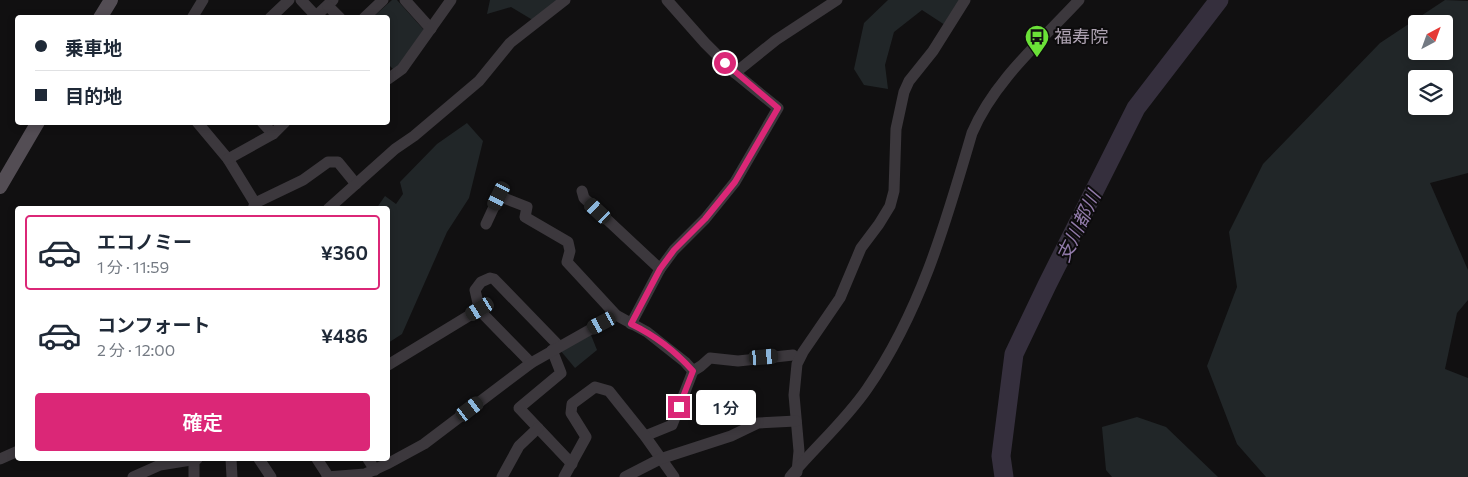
<!DOCTYPE html>
<html lang="ja">
<head>
<meta charset="utf-8">
<style>
  :root { --surface:#fff; --page:#f6f6f7; --text:#1f2937; --muted:#747a83; --line:#e0e1e3; --accent:#db2777 }
  body { margin:0; font-family:Commissioner,"Noto Sans JP",sans-serif; background:var(--page); color:var(--text); height:100vh; display:flex; flex-direction:column; font-size:19px; white-space:nowrap }
  * { box-sizing:border-box; margin:0 }
  p { font-size:16px; color:var(--muted) }
  .icon { flex:none; width:28px; height:28px; fill:none; stroke:currentColor; stroke-width:2; stroke-linecap:round; stroke-linejoin:round }
  .map { position:relative; flex:1; overflow:hidden }
  .side { position:absolute; left:15px; top:206px; width:375px; height:255px; display:flex; flex-direction:column; background:var(--surface); border-radius:5px; box-shadow:0 2px 8px #0003 }
  .side>* { flex:none }
  .top-card { position:absolute; left:15px; top:15px; width:375px; height:110px; border-radius:5px; box-shadow:0 2px 8px #0003; display:grid; align-content:center; height:110px; padding:0 20px; background:var(--surface) }
  .needle { width:32px; rotate:41deg }
  .fabs { position:absolute; left:1408px; top:15px; display:grid; gap:10px }
  .fabs a { display:grid; place-items:center; width:45px; height:45px; border-radius:5px; background:var(--surface); box-shadow:0 2px 8px #0003; font-size:25px }
  .end { position:absolute; width:22px; height:22px; margin:-11px; border:6px solid #db2777; background:#fff; box-shadow:0 0 0 2px #fff }
  .from { border-radius:50% }
  .bubble { position:absolute; height:35px; border-radius:5px; background:var(--surface); box-shadow:0 2px 8px #0003; font-size:16px; font-weight:600; line-height:35px; text-align:center }
  .car { position:absolute; width:15px; height:30px; margin:-15px -8px; border-radius:6px; box-shadow:0 0 4px 1px #0007; background:linear-gradient(#222 24%,#8ab4d8 0 40%,#222 0 76%,#8ab4d8 0 86%,#222 0) }
  .top-card b { display:flex; align-items:center; gap:18px; height:48px; font-size:19px }
  .top-card b+b { border-top:1px solid var(--line) }
  .top-card i { width:12px; height:12px; background:var(--text) }
  ul { padding:9px 0 0; list-style:none }
  li { display:flex; align-items:center; gap:15px; height:75px; margin:0 10px 8px; padding:0 10px; border:2px solid transparent; border-radius:5px }
  li div { flex:1 }
  li b { display:block; font-size:19px }
  li em { font-style:normal; font-weight:600 }
  li.active { border-color:var(--accent) }
  li>.icon { width:45px; height:45px; stroke-width:1.5 }
  .primary-button { display:flex; gap:10px; margin-top:auto; padding:10px 20px }
  .primary-button a { flex:1; height:58px; border-radius:5px; background:var(--accent); color:#fff; font-size:20px; font-weight:600; line-height:58px; text-align:center }
  .map>svg:first-child { display:block }
  .green { fill:#212628; fill-rule:evenodd }
  .lines { fill:none; stroke-linecap:round; stroke-linejoin:round }
  .river { stroke:#352f3d; stroke-width:19 }
  .minor { stroke:#3c383d; stroke-width:11 }
  .major { stroke:#534d54; stroke-width:14 }
  .route { stroke:#db2777; stroke-width:6 }
  .labels { text-anchor:middle; stroke-width:4; stroke-linejoin:round; paint-order:stroke }
  .poi-label { font-size:18px; fill:#ada2b1; stroke:#0c0b0c; text-anchor:start }
  .water-label { font-size:19px; font-style:italic; fill:#927baa; stroke:#0c0b0c }
</style>
</head>
<body>
<div class="map">
<svg width="1468" height="477" viewBox="0 0 1468 477">
  <rect width="100%" height="100%" fill="#111011"/>
  <!-- green -->
  <g class="green">
    <polygon points="392,0 397,0 424,30 401,65 394,70 388,64 388,18 372,18"/>
    <polygon points="490,0 563,0 536,22 511,7 487,14"/>
    <polygon points="888,0 962,0 945,25 922,10 894,32 885,65 888,89 864,85 854,69 864,23"/>
    <path d="M1445,0L1468,1V173L1430,183L1468,270V300L1457,313L1445,369L1468,378V477H1266L1237,444L1207,366L1237,287L1229,232L1263,164L1380,43ZM1416,24H1444V51H1416ZM1416,79H1444V106H1416Z"/>
    <polygon points="467,123 483,141 469,198 447,232 402,334 388,343 388,209 376,209 385,196 396,204 403,194 400,182 437,144"/>
    <polygon points="591,335 597,350 575,368 560,350"/>
    <polygon points="1137,417 1166,427 1218,477 1112,477 1106,470 1102,427"/>
  </g>
  <g class="lines">
    <!-- river -->
    <polyline class="river" points="1004,477 1001,456 1014,354 1047,285 1136,108 1219,0"/>
    <!-- minor -->
    <g class="minor">
      <polyline points="301,0 316,16 333,0"/>
      <polyline points="405,0 431,29"/>
      <polyline points="328,6 340,18"/>
      <polyline points="192,18 203,0"/>
      <polyline points="270,18 289,0"/>
      <polyline points="364,18 383,0"/>
      <polyline points="735,73 776,40 837,0"/>
      <polyline points="388,79 402,69 451,0"/>
      <polyline points="197,122 228,159 255,203"/>
      <polyline points="262,122 273,134"/>
      <polyline points="228,159 273,134 285,122"/>
      <polyline points="582,191 584,198 660,269"/>
      <polyline points="253,209 255,203 303,180 328,162 338,162 356,184"/>
      <polyline points="328,209 395,149 414,136 479,81 510,43 565,0"/>
      <polyline points="486,224 499,196 527,207 525,217 568,242 570,251 567,262 616,315 647,332 685,362 693,371"/>
      <polyline points="631,324 660,269 674,250 705,219 735,182 778,108 735,73 705,43 667,0"/>
      <polyline points="552,350 561,373 519,408 572,464"/>
      <polyline points="531,363 484,315 478,303 475,290 481,282 490,278 494,279 559,346"/>
      <polyline points="388,365 480,309"/>
      <polyline points="645,436 672,425 693,371 701,366 710,358 738,361 793,355"/>
      <polyline points="0,459 18,451"/>
      <polyline points="231,459 232,477"/>
      <polyline points="259,459 271,477"/>
      <polyline points="317,459 328,476"/>
      <polyline points="368,459 375,470"/>
      <polyline points="797,472 799,451 794,395 797,364 803,352 840,298 861,248 879,224 890,206 894,191 896,129 904,92 909,81 933,51 965,0"/>
      <polyline points="133,477 160,465 197,459"/>
      <polyline points="194,477 194,459"/>
      <polyline points="327,477 365,474 389,463 424,444 531,363 616,315"/>
      <polyline points="502,477 519,446 538,428"/>
      <polyline points="564,477 586,437 571,413 572,404 595,387 609,391 645,436 674,477"/>
      <polyline points="625,477 660,459 731,436 758,423 796,421"/>
      <path d="M790,477C815,447 845,421 867,389C921,311 946,222 972,133C994,81 1041,41 1079,0"/>
    </g>
    <!-- major -->
    <g class="major">
      <polyline points="100,18 111,0"/>
      <polyline points="0,187 38,122"/>
    </g>
  </g>
  <g class="lines">
    <!-- route -->
    <path class="route" d="M679,407L693,371C676,352 654,335 631,324L660,269L674,250L705,219L735,182L778,108L725,63"/>
  </g>
  <!-- icons -->
  <defs>
    <symbol id="bus-pin" viewBox="-11 -11 22 30"><path d="M0 17L-7.5 6A9.5 9.5 0 1 1 7.5 6Z" fill="#6be138" stroke="#0c0b0c"/><path d="M-5-6H5V4H4V6H2V4H-2V6H-4V4H-5ZM-3.5-4V0h7V-4ZM-3.5 1.2v1.5H-2V1.2ZM2 1.2v1.5H3.5V1.2Z" fill="#111"/></symbol>
  </defs>
  <g fill-rule="evenodd">
    <use href="#bus-pin" x="1023" y="23" width="28" height="38"/>
  </g>
  <g class="labels">
    <!-- poi labels -->
    <g class="poi-label">
      <text x="1054" y="43">福寿院</text>
    </g>
    <!-- water labels -->
    <g class="water-label">
      <text transform="translate(1078 226) rotate(-64)" y="7">支川都川</text>
    </g>
  </g>
</svg>
<div class="fabs">
<a><svg class="needle" viewBox="-14 -14 28 28"><path d="M0-13l5 13h-10z" fill="#e53935"/><path d="M0 13l5-13h-10z" fill="#747a83"/></svg></a>
<a><svg class="icon" aria-label="layers" viewBox="0 0 24 24"><path d="M12 4l9 5-9 5-9-5zM3 14l9 5 9-5"/></svg></a>
</div>
<i class="end from" style="left:725px;top:63px"></i>
<i class="end" style="left:679px;top:407px"></i>
<div class="bubble" style="left:696px;top:390px;width:60px">1 分</div>
<i class="car" style="left:499px;top:196px;rotate:206deg"></i>
<i class="car" style="left:598px;top:211px;rotate:313deg"></i>
<i class="car" style="left:480px;top:309px;rotate:239deg"></i>
<i class="car" style="left:602px;top:323px;rotate:242deg"></i>
<i class="car" style="left:764px;top:357px;rotate:85deg"></i>
<i class="car" style="left:470px;top:409px;rotate:53deg"></i>
<div class="top-card">
<b><i class="from"></i>乗車地</b>
<b><i></i>目的地</b>
</div>
<section class="side">
<ul>
<li class="active"><svg class="icon" aria-label="car" viewBox="0 0 24 24"><path d="M5 17H2v-5l4-1 3-4h7l3 4 3 1v5h-3M9 17h6M6 11h13"/><circle cx="7" cy="17" r="2"/><circle cx="17" cy="17" r="2"/></svg><div><b>エコノミー</b><p>1 分 · 11:59</p></div><em>¥360</em></li>
<li><svg class="icon" aria-label="car" viewBox="0 0 24 24"><path d="M5 17H2v-5l4-1 3-4h7l3 4 3 1v5h-3M9 17h6M6 11h13"/><circle cx="7" cy="17" r="2"/><circle cx="17" cy="17" r="2"/></svg><div><b>コンフォート</b><p>2 分 · 12:00</p></div><em>¥486</em></li>
</ul>
<div class="primary-button"><a>確定</a></div>
</section>
</div>
</body>
</html>
